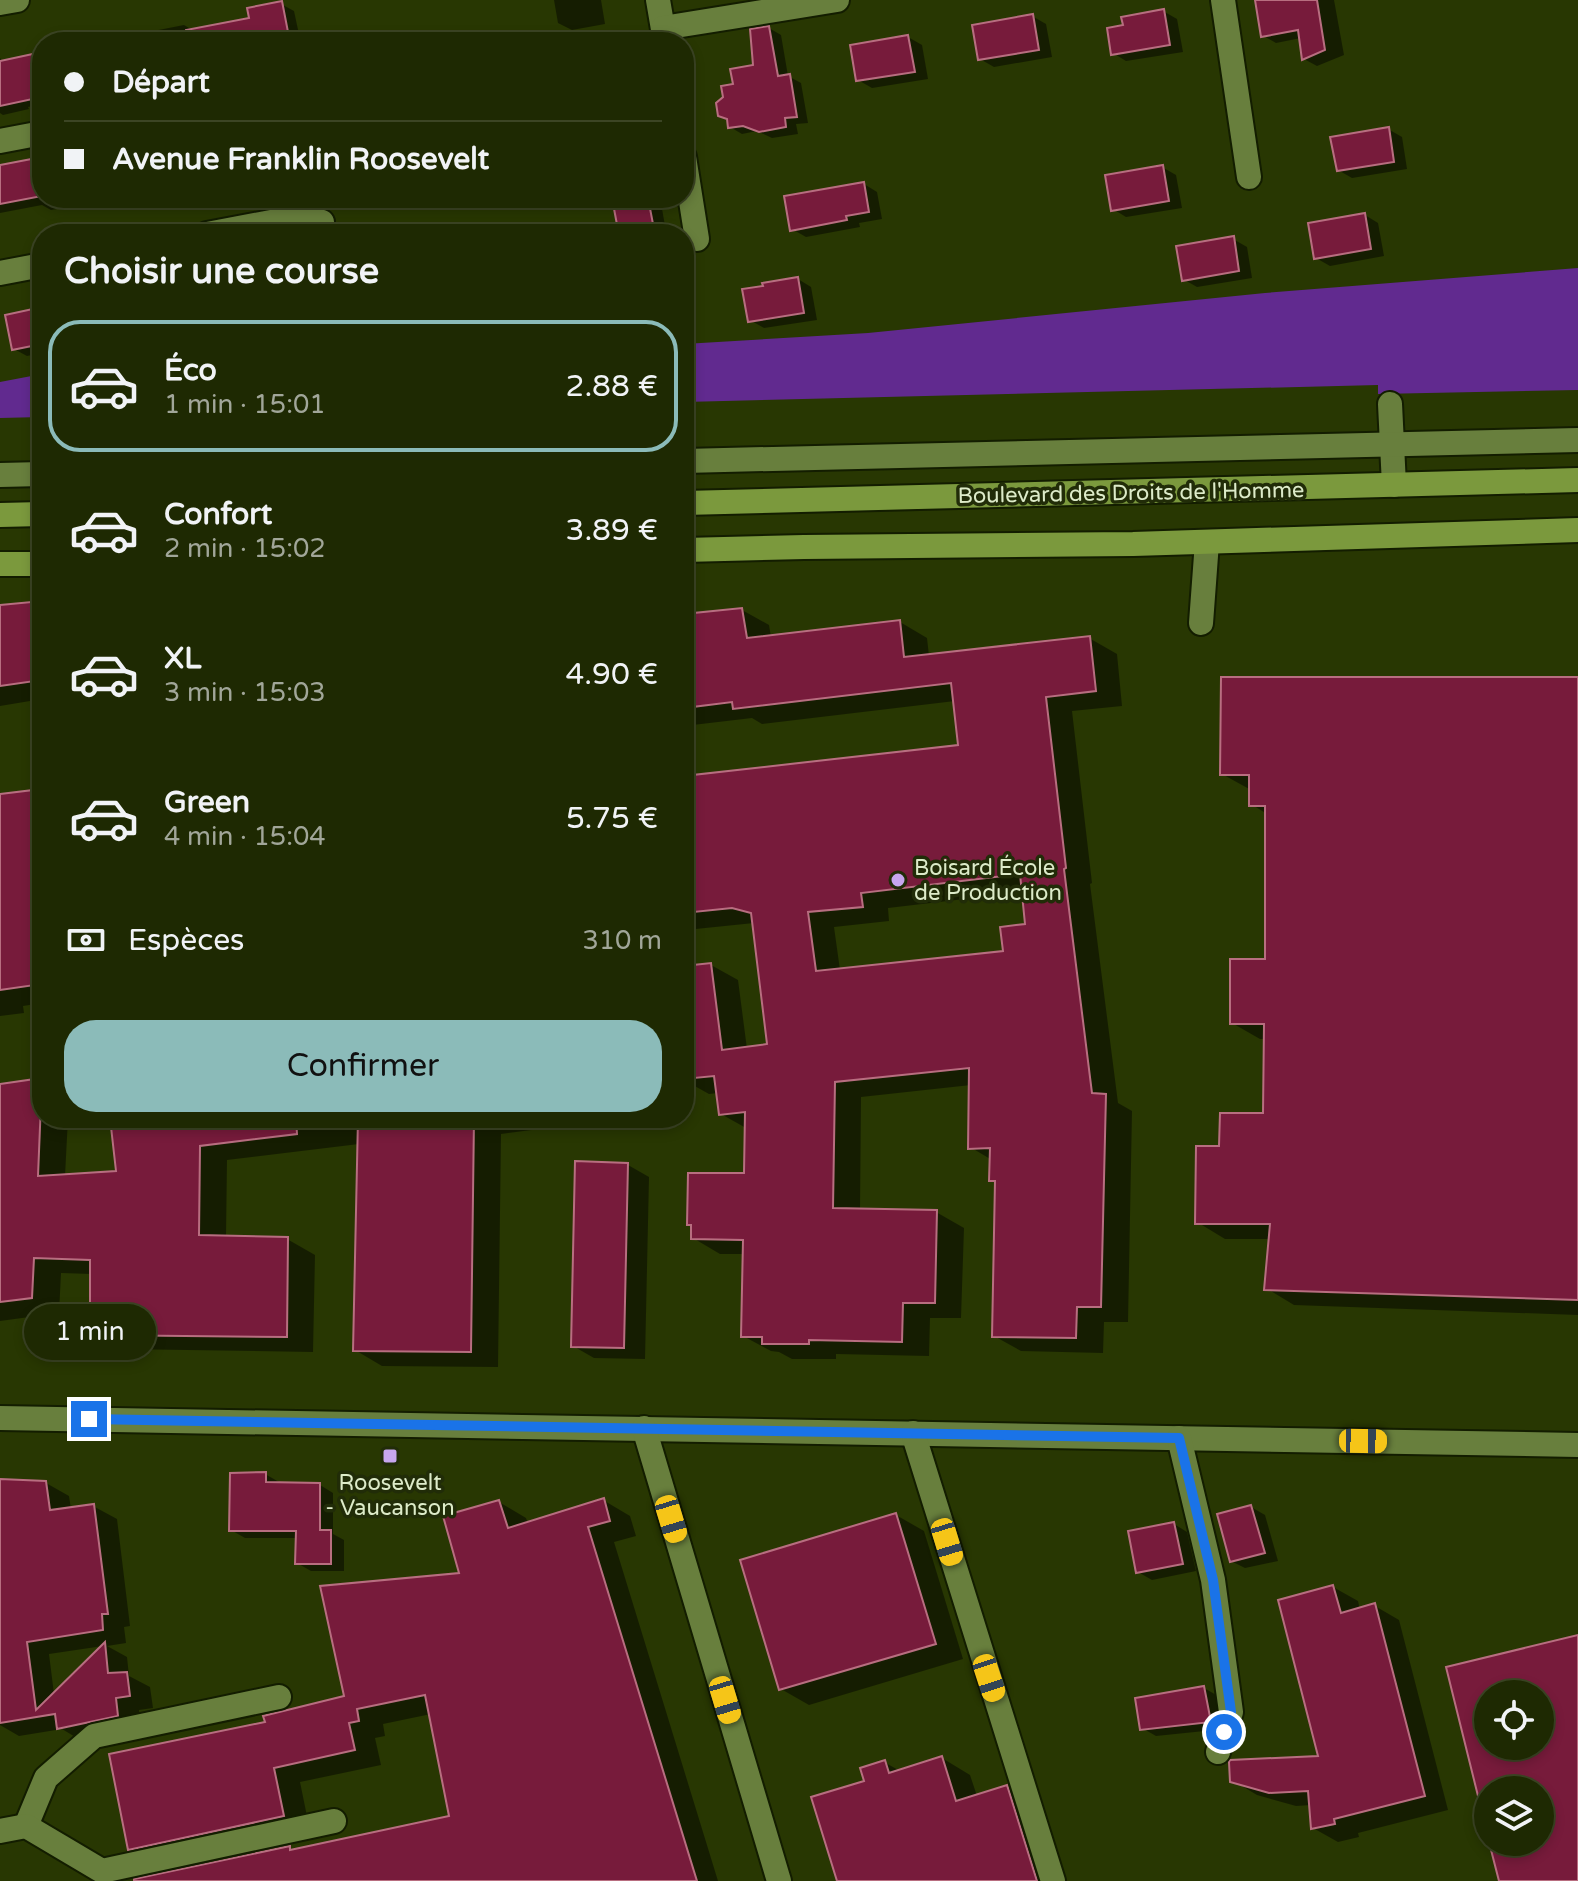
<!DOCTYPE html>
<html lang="fr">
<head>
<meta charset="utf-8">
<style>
  :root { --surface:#1e2902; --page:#2b3511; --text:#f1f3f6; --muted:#a1a699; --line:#3c4524; --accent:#8bbbb9 }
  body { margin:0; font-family:"Varela Round",sans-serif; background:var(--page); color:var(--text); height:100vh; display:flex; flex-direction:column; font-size:30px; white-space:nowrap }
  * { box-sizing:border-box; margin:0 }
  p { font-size:26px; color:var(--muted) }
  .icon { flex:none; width:44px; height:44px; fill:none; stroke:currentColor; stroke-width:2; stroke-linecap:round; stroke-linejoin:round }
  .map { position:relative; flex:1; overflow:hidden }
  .sheet { position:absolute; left:32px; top:224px; width:662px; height:904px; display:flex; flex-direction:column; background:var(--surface); border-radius:32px; box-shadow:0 4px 12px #0003,0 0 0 2px var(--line) }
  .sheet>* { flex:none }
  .banner { position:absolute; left:32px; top:32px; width:662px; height:176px; border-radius:32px; box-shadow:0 4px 12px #0003,0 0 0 2px var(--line); display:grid; align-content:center; height:176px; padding:0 32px; background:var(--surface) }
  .fabs { position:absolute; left:1474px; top:1680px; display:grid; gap:16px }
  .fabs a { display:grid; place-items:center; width:80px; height:80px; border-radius:50%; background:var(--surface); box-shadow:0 4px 12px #0003,0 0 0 2px var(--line); font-size:40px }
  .end { position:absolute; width:36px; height:36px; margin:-18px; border:10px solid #1a73e8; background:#fff; box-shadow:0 0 0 4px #fff }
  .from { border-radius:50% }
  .bubble { position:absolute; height:56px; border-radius:28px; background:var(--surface); box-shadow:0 4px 12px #0003,0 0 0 2px var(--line); font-size:26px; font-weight:600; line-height:56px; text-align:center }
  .car { position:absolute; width:24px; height:48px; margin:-24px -12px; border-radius:10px; box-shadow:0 0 6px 2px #0007; background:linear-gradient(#f5c518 24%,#345 0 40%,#f5c518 0 76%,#345 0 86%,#f5c518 0) }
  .banner b { display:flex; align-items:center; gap:28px; height:76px; font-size:30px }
  .banner b+b { border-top:2px solid var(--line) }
  .banner i { width:20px; height:20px; background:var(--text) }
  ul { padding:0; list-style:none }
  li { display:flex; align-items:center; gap:24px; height:132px; margin:0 16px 12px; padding:0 16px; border:4px solid transparent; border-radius:32px }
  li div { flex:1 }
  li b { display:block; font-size:30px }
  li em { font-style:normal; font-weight:600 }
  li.selected { border-color:var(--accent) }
  li>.icon { width:72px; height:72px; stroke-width:1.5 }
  h2 { padding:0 32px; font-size:36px; line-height:96px }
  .pay { display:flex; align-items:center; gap:20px; height:88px; padding:0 32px; font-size:30px }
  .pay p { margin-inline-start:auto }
  .action { display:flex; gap:16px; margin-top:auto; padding:16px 32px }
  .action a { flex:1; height:92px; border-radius:32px; background:var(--accent); color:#111; font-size:32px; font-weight:600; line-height:92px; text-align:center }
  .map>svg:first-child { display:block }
  .green { fill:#612a8f }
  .shadow { fill:#0007; fill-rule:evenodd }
  .building { fill:#771b3b; stroke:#b86e80; stroke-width:2; fill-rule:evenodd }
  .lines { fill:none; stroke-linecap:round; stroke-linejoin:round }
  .minor-casing { stroke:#131d00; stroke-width:28 }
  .major-casing { stroke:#131d00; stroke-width:28 }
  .minor { stroke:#687f3d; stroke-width:24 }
  .major { stroke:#7b993d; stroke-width:24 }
  .route { stroke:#1a73e8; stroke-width:10 }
  .poi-dot { fill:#c7a6ef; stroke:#212c08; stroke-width:3 }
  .labels { text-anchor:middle; stroke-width:7; stroke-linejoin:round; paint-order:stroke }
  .street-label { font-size:22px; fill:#ddebc9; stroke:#212c08 }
  .poi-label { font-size:22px; fill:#ddebc9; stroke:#212c08; text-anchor:start }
</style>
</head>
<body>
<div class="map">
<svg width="1578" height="1881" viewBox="0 0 1578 1881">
  <rect width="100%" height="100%" fill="#283702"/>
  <!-- green -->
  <g class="green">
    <polygon points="1578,268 1578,390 1378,394 1378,385 684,402 684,344 868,333 1265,293"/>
    <polygon points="42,374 42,417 0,418 0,382"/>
  </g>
  <!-- shadow -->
  <g class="shadow">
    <polygon points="554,0 601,0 605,24 572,30 558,23"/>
    <polygon points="1257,0 1334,0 1344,55 1317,66 1304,59 1301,38 1276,43 1262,35"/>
    <polygon points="281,4 294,11 300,39 286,42 134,42 133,35 184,25 194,31 251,20"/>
    <polygon points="1163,11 1177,19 1183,52 1126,61 1113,53 1125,27"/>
    <polygon points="1032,16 1046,24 1052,57 994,67 980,59"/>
    <polygon points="769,28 781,35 788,76 801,83 808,123 796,124 798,134 772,138 757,131 742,134 730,127 735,85 756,67"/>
    <polygon points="79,31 92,39 93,42 43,42 43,39"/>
    <polygon points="908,37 922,45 928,79 872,88 858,80"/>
    <polygon points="42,54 42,104 28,107 29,109 3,115 0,113 0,58 3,62"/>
    <polygon points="1388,129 1402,137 1407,169 1352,178 1338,170"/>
    <polygon points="42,159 42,198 101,198 102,201 51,210 42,205 0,213 0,167"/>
    <polygon points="1162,167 1176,175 1182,208 1126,217 1113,209"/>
    <polygon points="864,184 877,192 882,219 859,223 860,227 806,237 792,229"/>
    <polygon points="614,198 660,198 666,231 648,234 629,234 620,229"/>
    <polygon points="1365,215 1378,223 1384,256 1330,266 1316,258"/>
    <polygon points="1233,239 1247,247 1252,278 1197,287 1183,279"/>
    <polygon points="798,279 811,287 817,320 764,328 750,320"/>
    <polygon points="42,308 42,353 27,356 14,349"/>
    <polygon points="42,603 42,699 0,706 0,607"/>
    <path d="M742,610L769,625L771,637L900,622L927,638L929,656L1089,638L1117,654L1122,706L1072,711L1092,883L1090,884L1118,1103L1132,1111L1128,1322H1104L1103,1353L1021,1351L994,1336L997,1183L991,1180L992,1160L970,1147L971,1085L861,1097L860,1210L936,1212L964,1228L961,1318H930L929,1356L836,1354V1359H792L779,1352L771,1351L743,1336L745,1254H720L693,1238L746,1175V1128L721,1114L718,1093L709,1094L684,1080V968L711,965L738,980L747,1049L770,1046L754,923L686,930L684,929V778L961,747L955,701L762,724L752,718L684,726V616ZM1024,892L1027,926L1005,952L840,970L834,927L889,921L888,908Z"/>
    <polygon points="1578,679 1578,1315 1294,1305 1266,1288 1270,1239 1225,1239 1197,1222 1221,1148 1265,1115 1266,1039 1260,1039 1232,1023 1267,961 1267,814 1251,804 1251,790 1222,774"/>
    <polygon points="42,791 42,1003 23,1006 24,1013 0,1016 0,796"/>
    <polygon points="42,1080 42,1118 68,1118 65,1176 118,1173 112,1118 618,1119 501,1134 498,1367 382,1366 355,1350 359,1144 227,1160 226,1237 287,1239 315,1255 313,1352 119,1349 92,1334 92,1274 61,1273 59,1313 0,1321 0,1086"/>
    <polygon points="628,1165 649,1177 645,1359 594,1358 573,1346"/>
    <polygon points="265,1474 279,1482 320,1485 333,1493 333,1534 344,1540 344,1571 311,1571 297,1563 297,1538 245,1538 231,1530"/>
    <path d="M0,1481L46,1483L69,1496L71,1509L93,1506L117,1519L130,1626L124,1627L126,1643L107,1646L127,1657L129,1676L150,1687L153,1708L139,1710L140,1728L82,1741L62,1729L19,1736L0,1725ZM103,1646L54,1694L49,1654Z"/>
    <polygon points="603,1500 630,1516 636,1536 614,1542 718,1881 137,1881 289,1848 294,1851 451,1818 431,1714 383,1724 385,1736 375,1738 381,1765 300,1782 310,1831 157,1864 130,1849 267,1724 346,1698 461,1574 499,1502 526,1518 528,1524"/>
    <polygon points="1251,1507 1265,1515 1278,1561 1245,1568 1231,1561"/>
    <polygon points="896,1515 924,1531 963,1659 809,1705 781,1689"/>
    <polygon points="1174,1524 1187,1532 1196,1571 1152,1580 1138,1572"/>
    <polygon points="1333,1587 1358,1601 1360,1610 1375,1606 1399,1620 1448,1810 1358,1833 1359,1837 1338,1842 1313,1828 1311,1805 1296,1806 1257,1795 1232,1780 1321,1758"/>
    <path d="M1578,1637V1881H1501L1491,1842H1540V1790H1488V1829L1449,1669ZM1488,1694H1540V1746H1488Z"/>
    <polygon points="1204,1688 1218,1696 1224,1729 1156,1736 1142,1728"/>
    <polygon points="942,1758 970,1775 977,1796 1007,1787 1035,1803 1060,1881 839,1881 884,1762 900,1771"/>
  </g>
  <!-- building -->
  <g class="building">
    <polygon points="1255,0 1317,0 1325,50 1302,60 1298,30 1261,37"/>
    <polygon points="282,1 288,32 270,36 272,42 187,42 186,30 249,18 247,8"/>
    <polygon points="1164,9 1170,45 1111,55 1107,28 1123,25 1121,17"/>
    <polygon points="1033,14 1039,50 978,60 972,25"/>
    <polygon points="769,26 778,76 790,74 797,117 785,118 786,127 759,132 743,126 728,128 727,119 718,116 716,103 723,97 721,86 733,84 730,69 753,65 750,29"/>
    <polygon points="908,35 915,72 856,81 850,45"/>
    <polygon points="42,52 42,97 0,106 0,61"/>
    <polygon points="1389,127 1394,162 1337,171 1330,137"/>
    <polygon points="42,157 42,196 0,204 0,165"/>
    <polygon points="1163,165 1169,201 1111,211 1105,175"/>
    <polygon points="864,182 869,212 846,216 847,220 790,231 784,196"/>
    <polygon points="612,198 648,198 653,224 618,230"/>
    <polygon points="1365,213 1371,249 1314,259 1308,223"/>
    <polygon points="1234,236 1239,271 1182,281 1176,246"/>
    <polygon points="798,277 804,313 748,322 742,289 763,286 762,283"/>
    <polygon points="42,307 42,344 12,350 5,315"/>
    <polygon points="42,601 42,680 0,686 0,605"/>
    <path d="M742,608L747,638L900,620L904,657L1090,636L1096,691L1046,697L1066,868L1064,869L1092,1093L1106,1094L1101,1307H1077L1076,1338L992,1337L995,1181H989L990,1148L968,1149L969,1068L835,1082L833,1208L937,1210L935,1303H903L902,1342L809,1340V1344H762V1337H741L743,1240L691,1239V1225H687L688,1173H744L745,1112L719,1115L714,1076L684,1079V966L711,963L722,1050L767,1044L751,913L732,908L684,913V776L958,745L951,683L733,709L732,702L684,708V614ZM1020,874L1025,924L1000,927L1003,951L816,971L808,912L863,907L861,893Z"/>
    <polygon points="1221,677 1578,677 1578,1300 1264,1290 1270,1224 1195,1224 1196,1146 1219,1146 1220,1113 1263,1113 1264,1024 1230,1024 1230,959 1265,959 1265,806 1249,806 1249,775 1220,775"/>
    <polygon points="42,789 42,830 36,831 42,878 42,984 0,990 0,794"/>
    <polygon points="42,1078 38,1176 116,1171 110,1118 296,1118 297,1134 200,1146 199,1235 288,1237 287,1337 90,1335 90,1260 34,1258 32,1298 0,1302 0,1084"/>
    <polygon points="358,1118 474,1118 471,1352 353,1351"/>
    <polygon points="575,1161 628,1163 624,1348 571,1347"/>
    <polygon points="266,1472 266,1482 320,1483 320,1530 331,1530 331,1564 295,1564 296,1531 229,1531 230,1473"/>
    <polygon points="0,1479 46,1481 50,1510 94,1504 108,1614 102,1614 103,1630 27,1642 36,1710 105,1642 108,1673 127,1672 130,1696 116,1698 118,1716 57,1729 55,1714 0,1723"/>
    <polygon points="604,1498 610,1521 588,1527 697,1881 134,1881 134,1879 290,1846 290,1850 449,1816 425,1695 357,1709 359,1721 349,1723 355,1750 274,1768 284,1816 128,1850 109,1754 265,1722 263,1716 344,1696 320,1586 459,1573 443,1516 499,1500 508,1528"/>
    <polygon points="1251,1505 1265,1553 1230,1562 1217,1514"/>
    <polygon points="896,1513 936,1644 779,1690 740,1560"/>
    <polygon points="1174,1522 1183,1564 1136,1573 1128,1531"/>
    <polygon points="1333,1585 1341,1613 1375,1603 1425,1796 1334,1819 1335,1824 1311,1829 1308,1791 1269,1793 1230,1782 1229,1762 1230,1760 1318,1756 1278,1600"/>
    <path d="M1578,1635V1881H1499L1489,1842H1540V1790H1488V1799L1479,1800L1446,1667ZM1488,1694H1540V1746H1488Z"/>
    <polygon points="1204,1686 1211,1722 1140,1730 1135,1698"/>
    <polygon points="942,1756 956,1801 1007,1785 1037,1881 837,1881 811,1797 864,1781 860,1768 885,1760 889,1773"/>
  </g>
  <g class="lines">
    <defs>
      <g id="minor">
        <polyline points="658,0 665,41"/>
        <polyline points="1223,0 1249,177"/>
        <polyline points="0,3 17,0"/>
        <polyline points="663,28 837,0"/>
        <polyline points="0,141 42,133"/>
        <polyline points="684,157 697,239"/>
        <polyline points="207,234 303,216 322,222"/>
        <polyline points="0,273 42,265"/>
        <polyline points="1390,404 1394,485"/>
        <polyline points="684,461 1578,440"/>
        <polyline points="0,475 42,474"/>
        <polyline points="1201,623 1207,542"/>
        <polyline points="0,1418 1578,1445"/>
        <polyline points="644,1428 779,1881"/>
        <polyline points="913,1433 1053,1881"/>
        <polyline points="1179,1438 1213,1580 1231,1712 1218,1752"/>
        <polyline points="26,1826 46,1778 94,1736 279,1697"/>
        <polyline points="0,1831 26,1826 102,1871 334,1821"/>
      </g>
      <g id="major">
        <polyline points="684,503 1578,480"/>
        <polyline points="0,515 42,514"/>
        <polyline points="684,550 804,547 1133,544 1578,530"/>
        <polyline points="0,564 42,564"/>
      </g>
    </defs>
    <!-- minor casing -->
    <use href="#minor" class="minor-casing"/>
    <!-- major casing -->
    <use href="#major" class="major-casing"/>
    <!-- minor -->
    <use href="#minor" class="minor"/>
    <!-- major -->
    <use href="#major" class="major"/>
  </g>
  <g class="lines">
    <!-- route -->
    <polyline class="route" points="89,1419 1179,1438 1213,1580 1231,1712 1224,1732"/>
  </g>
  <!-- markers -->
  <g class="poi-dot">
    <circle cx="898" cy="880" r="8"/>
    <rect x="382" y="1448" width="16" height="16" rx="4"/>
  </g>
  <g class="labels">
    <!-- street labels -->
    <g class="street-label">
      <text transform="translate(1131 492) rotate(-1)" y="8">Boulevard des Droits de l'Homme</text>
    </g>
    <!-- poi labels -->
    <g class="poi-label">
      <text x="914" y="875">Boisard École<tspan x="914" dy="25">de Production</tspan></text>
      <text x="390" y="1490" text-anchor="middle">Roosevelt<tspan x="390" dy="25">- Vaucanson</tspan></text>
    </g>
  </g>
</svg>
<div class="fabs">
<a><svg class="icon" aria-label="locate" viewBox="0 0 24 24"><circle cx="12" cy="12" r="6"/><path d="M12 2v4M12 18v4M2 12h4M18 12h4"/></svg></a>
<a><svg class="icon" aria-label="layers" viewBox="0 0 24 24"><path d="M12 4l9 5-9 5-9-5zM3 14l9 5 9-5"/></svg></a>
</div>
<i class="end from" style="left:1224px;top:1732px"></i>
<i class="end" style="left:89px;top:1419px"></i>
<div class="bubble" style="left:24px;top:1304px;width:132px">1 min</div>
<i class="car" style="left:1363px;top:1441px;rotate:91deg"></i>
<i class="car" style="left:671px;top:1519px;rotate:163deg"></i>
<i class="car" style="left:947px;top:1542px;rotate:163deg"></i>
<i class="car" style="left:989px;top:1678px;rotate:162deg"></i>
<i class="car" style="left:725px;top:1700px;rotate:163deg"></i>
<div class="banner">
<b><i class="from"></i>Départ</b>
<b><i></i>Avenue Franklin Roosevelt</b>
</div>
<section class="sheet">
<h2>Choisir une course</h2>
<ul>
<li class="selected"><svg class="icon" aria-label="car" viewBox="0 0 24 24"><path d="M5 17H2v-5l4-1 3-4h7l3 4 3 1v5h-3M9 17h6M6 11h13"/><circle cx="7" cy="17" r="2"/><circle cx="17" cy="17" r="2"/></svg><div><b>Éco</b><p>1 min · 15:01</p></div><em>2.88 €</em></li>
<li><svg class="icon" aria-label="car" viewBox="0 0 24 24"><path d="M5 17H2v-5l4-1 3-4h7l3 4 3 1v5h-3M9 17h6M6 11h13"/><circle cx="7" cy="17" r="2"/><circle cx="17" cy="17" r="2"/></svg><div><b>Confort</b><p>2 min · 15:02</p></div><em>3.89 €</em></li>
<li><svg class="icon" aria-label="car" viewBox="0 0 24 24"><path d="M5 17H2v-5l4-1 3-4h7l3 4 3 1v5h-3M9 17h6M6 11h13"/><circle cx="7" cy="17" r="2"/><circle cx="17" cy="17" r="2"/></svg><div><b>XL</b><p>3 min · 15:03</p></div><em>4.90 €</em></li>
<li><svg class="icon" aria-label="car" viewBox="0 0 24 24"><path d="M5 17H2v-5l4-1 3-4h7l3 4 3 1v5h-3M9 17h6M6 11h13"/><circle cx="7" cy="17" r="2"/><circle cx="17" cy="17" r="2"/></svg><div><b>Green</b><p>4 min · 15:04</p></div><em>5.75 €</em></li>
</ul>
<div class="pay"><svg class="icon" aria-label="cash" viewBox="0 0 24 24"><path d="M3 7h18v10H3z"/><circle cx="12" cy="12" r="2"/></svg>Espèces<p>310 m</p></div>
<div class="action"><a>Confirmer</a></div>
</section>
</div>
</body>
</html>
